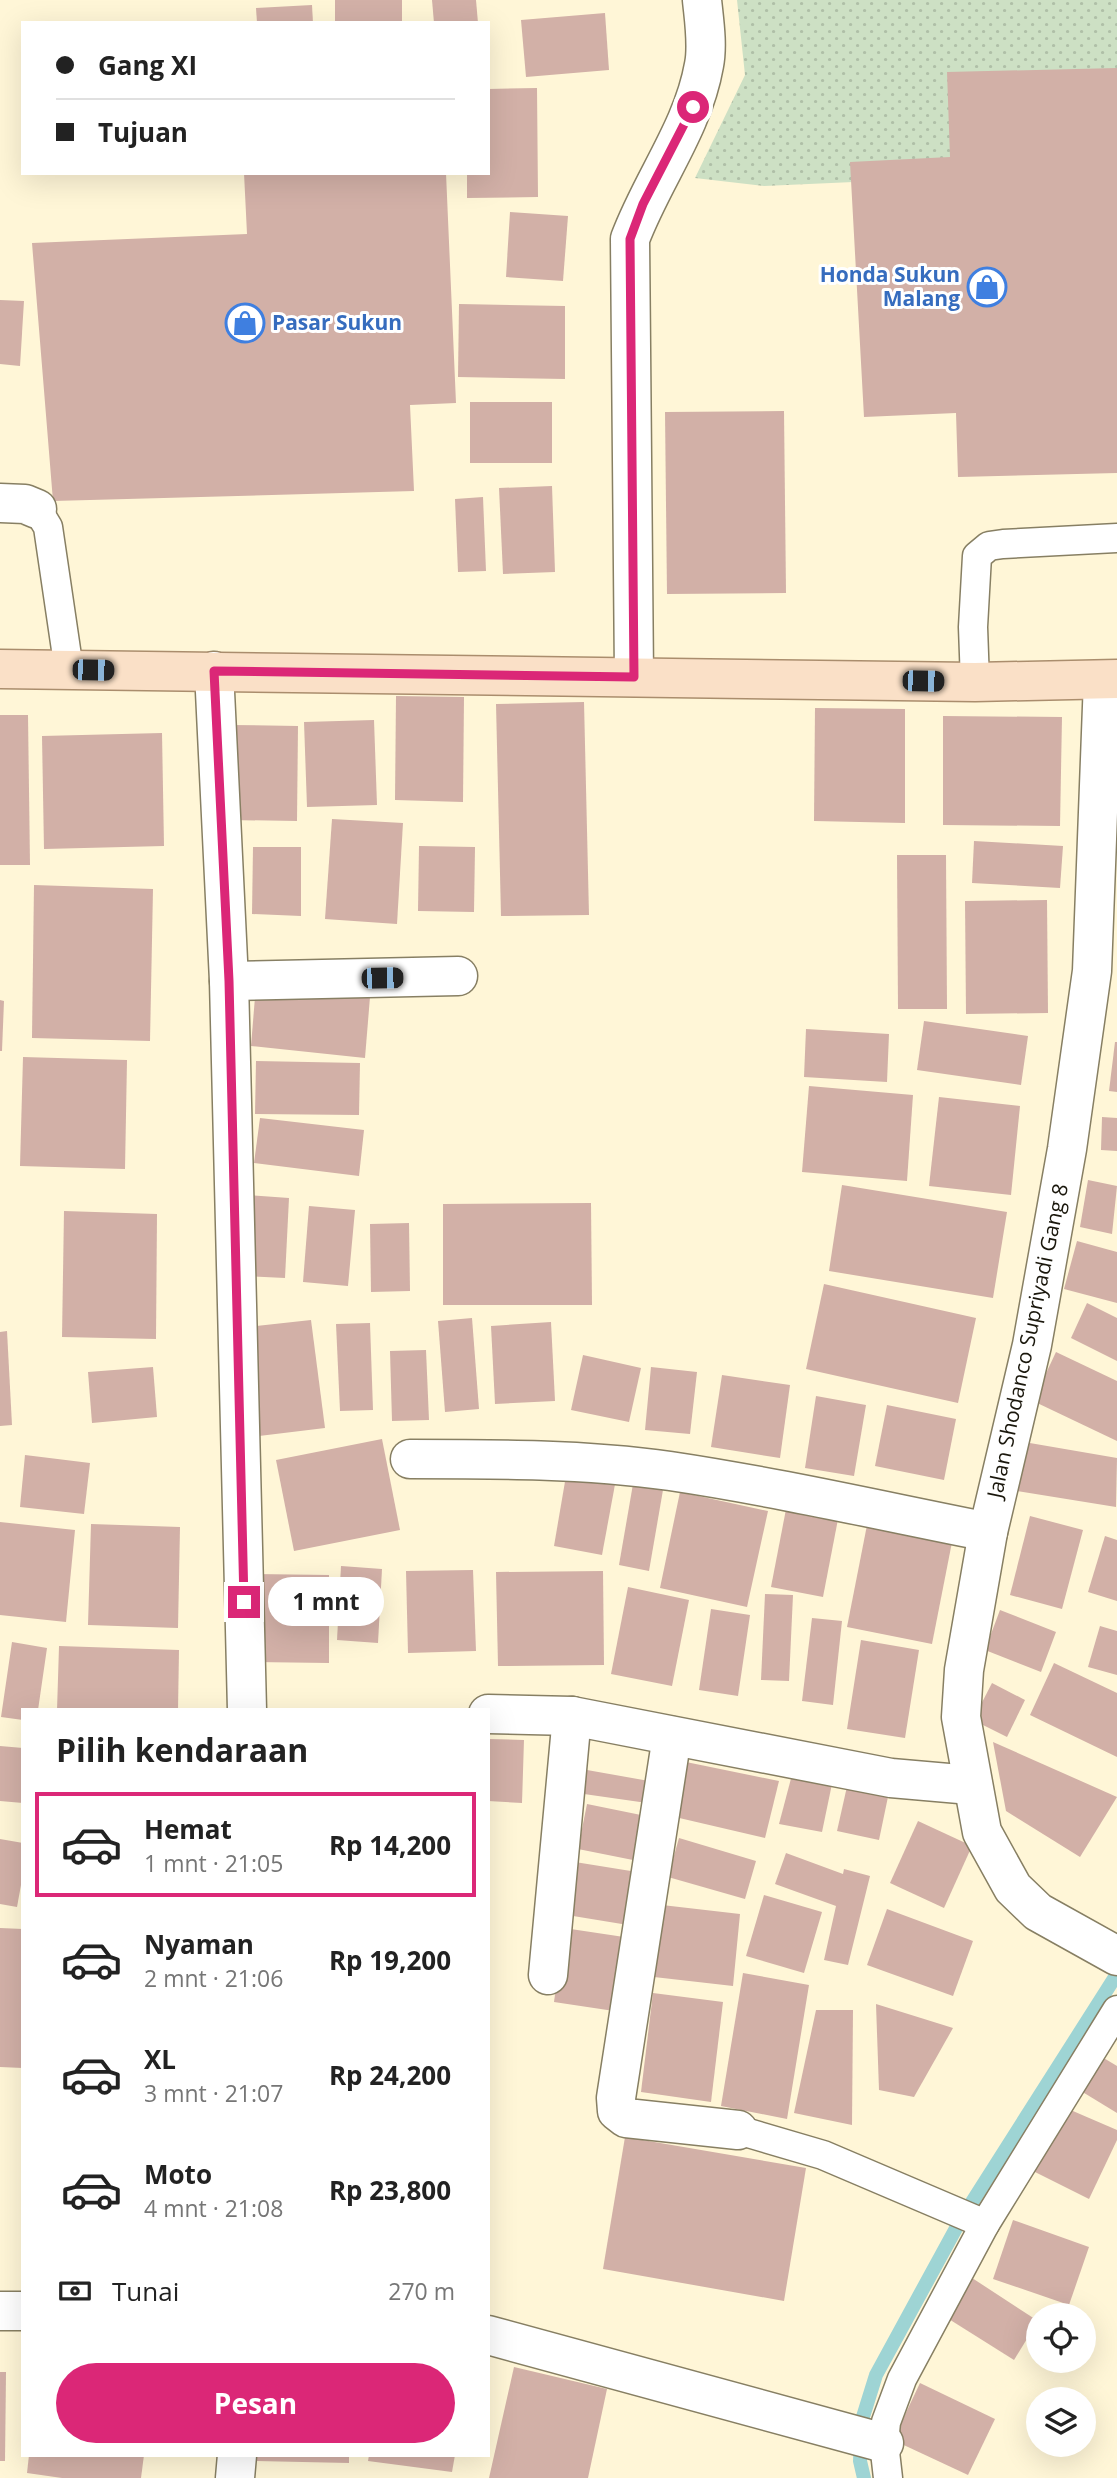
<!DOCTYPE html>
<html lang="id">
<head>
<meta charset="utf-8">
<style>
  :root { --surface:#fff; --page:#f2f2f2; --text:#222; --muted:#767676; --line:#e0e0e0; --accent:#db2777 }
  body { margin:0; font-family:"Open Sans",sans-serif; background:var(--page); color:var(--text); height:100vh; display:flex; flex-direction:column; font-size:26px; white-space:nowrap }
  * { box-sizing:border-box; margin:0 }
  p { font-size:23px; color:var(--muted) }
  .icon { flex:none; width:38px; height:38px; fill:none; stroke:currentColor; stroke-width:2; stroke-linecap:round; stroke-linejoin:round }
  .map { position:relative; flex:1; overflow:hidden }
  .panel { position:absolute; left:21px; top:1708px; width:469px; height:749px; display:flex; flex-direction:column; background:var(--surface); border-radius:0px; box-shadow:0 7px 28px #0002 }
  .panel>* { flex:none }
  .top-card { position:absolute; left:21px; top:21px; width:469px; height:154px; border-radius:0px; box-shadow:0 7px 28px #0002; display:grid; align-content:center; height:154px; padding:0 35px; background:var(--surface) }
  .fabs { position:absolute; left:1026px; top:2303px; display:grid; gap:14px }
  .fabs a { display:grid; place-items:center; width:70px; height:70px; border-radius:50%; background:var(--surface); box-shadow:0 7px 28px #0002; font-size:35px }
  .end { position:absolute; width:32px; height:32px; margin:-16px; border:9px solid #db2777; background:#fff; box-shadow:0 0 0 4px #fff }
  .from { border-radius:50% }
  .bubble { position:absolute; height:49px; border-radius:24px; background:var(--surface); box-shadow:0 7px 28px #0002; font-size:23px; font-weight:700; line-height:49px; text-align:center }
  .car { position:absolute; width:21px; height:42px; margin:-21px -10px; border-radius:9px; box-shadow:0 0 5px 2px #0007; background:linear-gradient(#222 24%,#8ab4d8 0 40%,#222 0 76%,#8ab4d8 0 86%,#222 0) }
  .top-card b { display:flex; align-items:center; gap:24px; height:66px; font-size:26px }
  .top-card b+b { border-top:2px solid var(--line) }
  .top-card i { width:18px; height:18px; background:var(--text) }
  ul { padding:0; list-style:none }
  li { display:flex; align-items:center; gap:21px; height:105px; margin:0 14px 10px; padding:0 21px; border:4px solid transparent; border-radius:0px }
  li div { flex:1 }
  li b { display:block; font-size:26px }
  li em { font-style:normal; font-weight:700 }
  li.current { border-color:var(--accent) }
  li>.icon { width:63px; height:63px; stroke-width:1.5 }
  h2 { padding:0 35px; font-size:32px; line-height:84px }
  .pay { display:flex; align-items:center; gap:18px; height:77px; padding:0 35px; font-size:26px }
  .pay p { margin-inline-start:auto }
  .primary-button { display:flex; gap:14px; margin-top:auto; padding:14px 35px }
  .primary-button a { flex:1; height:80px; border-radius:42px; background:var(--accent); color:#fff; font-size:28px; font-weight:700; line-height:80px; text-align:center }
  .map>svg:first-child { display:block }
  .grass { fill:url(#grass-dots) }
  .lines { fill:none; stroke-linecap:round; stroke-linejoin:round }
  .stream { stroke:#9ed4d4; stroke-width:14 }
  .building { fill:#d2b0a7 }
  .lane-casing { stroke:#877f63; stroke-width:31 }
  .street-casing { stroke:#877f63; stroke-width:41 }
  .primary-casing { stroke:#aa8d6d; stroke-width:41 }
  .lane { stroke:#fff; stroke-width:28 }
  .street { stroke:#fff; stroke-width:38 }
  .primary { stroke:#fae0c7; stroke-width:38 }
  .route { stroke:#db2777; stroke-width:9 }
  .labels { text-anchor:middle; stroke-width:6; stroke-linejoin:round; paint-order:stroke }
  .shop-label { font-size:21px; font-weight:bold; fill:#366cbe; stroke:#fff; text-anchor:end }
  .street-label { font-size:21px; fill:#1a170c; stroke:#fff }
</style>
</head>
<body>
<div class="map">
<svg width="1117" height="2478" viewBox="0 0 1117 2478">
  <defs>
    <pattern id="grass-dots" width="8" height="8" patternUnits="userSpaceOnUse" patternTransform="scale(1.75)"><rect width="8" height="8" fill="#cde0c4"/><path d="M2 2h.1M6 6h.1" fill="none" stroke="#afbfa7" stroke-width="1.8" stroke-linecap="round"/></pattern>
  </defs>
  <rect width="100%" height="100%" fill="#fff6d7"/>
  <!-- grass -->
  <polygon class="grass" points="737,0 1117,0 1117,79 943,178 764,186 695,178 745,75"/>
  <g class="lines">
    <!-- stream -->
    <polyline class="stream" points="864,2478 860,2461 862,2420 876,2375 960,2221 1117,1974"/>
  </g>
  <!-- building -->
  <g class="building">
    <rect x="335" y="0" width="67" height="23"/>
    <polygon points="432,0 476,0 478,23 434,23"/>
    <polygon points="312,5 313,23 257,23 256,8"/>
    <polygon points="605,13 609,70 526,77 521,20"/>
    <polygon points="1117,68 1117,473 958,477 956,413 864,417 850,162 950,157 947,72"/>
    <polygon points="537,88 538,197 467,198 467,173 488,173 488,89"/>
    <polygon points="244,173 446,173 456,403 410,405 414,491 53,501 32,243 247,234"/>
    <polygon points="510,212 568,216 563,281 506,277"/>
    <polygon points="0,300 24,301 20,366 0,364"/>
    <polygon points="459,304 565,306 565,379 458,377"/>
    <rect x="470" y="402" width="82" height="61"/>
    <polygon points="784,411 786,593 667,594 665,412"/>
    <polygon points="552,486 555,572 503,574 499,488"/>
    <polygon points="483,497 486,571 458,572 455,499"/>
    <polygon points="396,696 464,697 463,802 395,800"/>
    <polygon points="584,702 589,915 501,916 496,704"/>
    <polygon points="815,708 905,709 905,823 814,821"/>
    <polygon points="0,715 28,715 30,865 0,865"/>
    <polygon points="943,716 1062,717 1060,826 943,825"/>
    <polygon points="374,720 377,805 307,807 304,722"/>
    <polygon points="231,725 298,726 297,821 230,820"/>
    <polygon points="162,733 164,846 44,849 42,736"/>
    <polygon points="332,819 403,823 397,924 325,919"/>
    <polygon points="974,841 1063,846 1060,888 972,883"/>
    <polygon points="419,846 475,847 474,912 418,911"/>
    <polygon points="253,847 301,847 301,916 252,914"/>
    <polygon points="897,855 946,855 947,1009 898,1009"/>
    <polygon points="34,885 153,889 150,1041 32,1038"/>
    <polygon points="1047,900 1048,1013 966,1014 965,901"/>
    <polygon points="256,985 370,997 365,1058 251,1046"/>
    <polygon points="0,1000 4,1001 2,1051 0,1051"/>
    <polygon points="924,1021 1028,1036 1021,1085 917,1070"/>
    <polygon points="806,1029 889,1034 887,1082 804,1077"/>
    <polygon points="1115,1042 1117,1042 1117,1092 1109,1091"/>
    <polygon points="23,1057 127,1060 125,1169 20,1166"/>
    <polygon points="256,1061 360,1063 359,1115 255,1114"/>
    <polygon points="809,1086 913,1095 907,1181 802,1172"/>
    <polygon points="939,1097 1020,1106 1011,1195 929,1186"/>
    <polygon points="1102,1117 1117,1118 1117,1151 1101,1150"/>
    <polygon points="260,1118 364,1130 359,1176 254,1163"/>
    <polygon points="1088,1180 1117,1186 1112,1234 1080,1227"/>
    <polygon points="842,1185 1007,1212 993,1298 829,1271"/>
    <polygon points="248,1195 289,1198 285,1278 245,1276"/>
    <polygon points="591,1203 592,1305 443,1305 443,1204"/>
    <polygon points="309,1206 355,1210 348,1286 303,1282"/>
    <polygon points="64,1211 157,1214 156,1339 62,1337"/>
    <polygon points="409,1223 410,1291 371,1292 370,1224"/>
    <polygon points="1077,1241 1117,1252 1117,1303 1064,1289"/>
    <polygon points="824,1284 976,1318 958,1403 806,1369"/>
    <polygon points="1087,1303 1117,1318 1117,1361 1071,1338"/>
    <polygon points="472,1318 479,1409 445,1412 438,1321"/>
    <polygon points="311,1320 325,1428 259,1436 246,1327"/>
    <polygon points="551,1322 555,1401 495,1404 491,1326"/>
    <polygon points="370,1323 373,1410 340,1411 336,1324"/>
    <polygon points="7,1331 12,1425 0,1426 0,1332"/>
    <polygon points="426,1350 429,1420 392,1421 390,1351"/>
    <polygon points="1056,1352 1117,1381 1117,1441 1033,1401"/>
    <polygon points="583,1355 641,1368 629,1422 571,1410"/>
    <polygon points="153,1367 157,1417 92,1423 88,1372"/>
    <polygon points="651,1367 697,1372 690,1434 645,1430"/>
    <polygon points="722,1375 790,1385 780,1458 711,1447"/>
    <polygon points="816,1396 866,1405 854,1476 805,1468"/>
    <polygon points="887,1405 956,1419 944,1480 875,1466"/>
    <polygon points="382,1439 400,1530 294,1551 276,1460"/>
    <polygon points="1024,1442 1117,1458 1116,1507 1017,1491"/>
    <polygon points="25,1455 90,1463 84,1514 20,1507"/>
    <polygon points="567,1470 616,1479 602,1555 554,1546"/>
    <polygon points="633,1484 663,1490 649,1571 619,1565"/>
    <polygon points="680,1492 768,1511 747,1607 660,1588"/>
    <polygon points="787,1504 839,1514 823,1597 771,1587"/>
    <polygon points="1030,1516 1083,1530 1062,1609 1010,1595"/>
    <polygon points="868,1520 953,1537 932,1644 847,1627"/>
    <polygon points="0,1522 75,1530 66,1622 0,1615"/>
    <polygon points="91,1524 180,1527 178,1628 88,1625"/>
    <polygon points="1105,1536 1117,1540 1117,1601 1088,1592"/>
    <polygon points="341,1566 382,1569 378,1643 337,1640"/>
    <polygon points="473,1570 476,1651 408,1653 406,1571"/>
    <polygon points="603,1571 604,1665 498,1666 496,1572"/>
    <polygon points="255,1574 329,1575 329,1663 254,1662"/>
    <polygon points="628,1587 689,1600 672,1686 611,1674"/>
    <polygon points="765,1594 793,1595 789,1681 761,1680"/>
    <polygon points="711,1609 750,1615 738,1696 699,1690"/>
    <polygon points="1000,1610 1056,1632 1041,1672 985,1650"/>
    <polygon points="812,1618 842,1621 833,1705 802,1701"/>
    <polygon points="1100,1626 1117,1631 1117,1675 1088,1667"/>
    <polygon points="861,1640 919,1650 905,1738 847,1729"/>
    <polygon points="12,1642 47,1648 38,1710 23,1710 23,1720 1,1717"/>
    <polygon points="59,1646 179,1650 178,1710 57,1710"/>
    <polygon points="1054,1663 1117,1693 1117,1757 1030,1715"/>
    <polygon points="992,1683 1025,1700 1007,1737 973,1720"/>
    <polygon points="488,1739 524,1740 522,1803 488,1801"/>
    <polygon points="993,1742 1117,1797 1080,1857 1006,1811"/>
    <polygon points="0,1746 23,1748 23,1803 0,1801"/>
    <polygon points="686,1762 779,1781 765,1838 675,1817"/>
    <polygon points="587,1770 649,1781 647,1803 584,1794"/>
    <polygon points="793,1771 833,1779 822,1832 779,1824"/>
    <polygon points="848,1782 889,1792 879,1840 837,1831"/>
    <polygon points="587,1804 641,1815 633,1860 578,1849"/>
    <polygon points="918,1821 972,1846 944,1908 890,1883"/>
    <polygon points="679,1838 756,1861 745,1899 668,1877"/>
    <polygon points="0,1839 23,1843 23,1874 17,1907 0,1904"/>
    <polygon points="786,1853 843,1874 844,1869 870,1876 848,1965 824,1960 836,1906 775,1884"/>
    <polygon points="575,1862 637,1872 628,1925 567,1915"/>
    <polygon points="764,1895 822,1912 804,1973 746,1956"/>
    <polygon points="662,1905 740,1914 733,1986 654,1977"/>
    <polygon points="887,1909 973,1941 953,1996 867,1965"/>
    <polygon points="0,1928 23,1929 23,2068 0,2067"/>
    <polygon points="564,1928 624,1937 614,2011 554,2002"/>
    <polygon points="743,1973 809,1985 787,2119 721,2106"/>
    <polygon points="653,1993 723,2002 711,2102 641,2092"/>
    <polygon points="876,2004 953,2028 914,2097 879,2090"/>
    <polygon points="816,2010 853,2010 852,2125 794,2113"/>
    <polygon points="1097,2054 1117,2066 1117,2113 1076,2088"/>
    <polygon points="1059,2105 1117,2130 1117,2140 1089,2199 1031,2170"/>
    <polygon points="625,2137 806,2168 784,2301 603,2269"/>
    <polygon points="1013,2220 1089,2247 1069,2305 993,2279"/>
    <polygon points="969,2276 1038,2321 1014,2360 944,2316"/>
    <polygon points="514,2367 607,2389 588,2478 489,2478"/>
    <polygon points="0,2372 6,2372 5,2461 0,2461"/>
    <polygon points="920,2383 995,2419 968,2475 893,2440"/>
    <polygon points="29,2455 144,2455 141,2478 62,2478 27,2473"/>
    <polygon points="256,2455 349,2455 349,2463 256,2461"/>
    <polygon points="369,2455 455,2455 452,2472 368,2461"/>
  </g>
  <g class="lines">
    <defs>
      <g id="lane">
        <polyline points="37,509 48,527 69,670"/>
        <polyline points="975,682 973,627 977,556 989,546 1003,544 1117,538"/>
        <polyline points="738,2130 823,2155 985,2224"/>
        <polyline points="888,2478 884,2443 886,2422 902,2379 985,2224 1117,2010"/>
      </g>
      <g id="street">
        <polyline points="0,503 25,504 37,509"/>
        <polyline points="214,671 229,981 247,1710"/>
        <path d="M634,677L630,239C652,180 693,128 704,65C708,45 704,20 702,0"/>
        <polyline points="1103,680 1092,971 1067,1149 1032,1345 988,1532 964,1670 961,1717 982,1832 1013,1888 1038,1912 1117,1956"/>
        <polyline points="229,981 458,976"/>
        <path d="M410,1459C497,1459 584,1459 670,1471C777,1487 882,1511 988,1532"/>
        <polyline points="488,1714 572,1716 891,1778 971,1785"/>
        <polyline points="672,1736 616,2098 617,2111 626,2118 738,2130"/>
        <polyline points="548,1975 572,1716"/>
        <polyline points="0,2311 23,2311"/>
        <polyline points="488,2335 884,2443"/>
        <polyline points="235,2478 237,2455"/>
      </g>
      <polyline id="primary" points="0,669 975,682 1117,679"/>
    </defs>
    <!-- lane casing -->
    <use href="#lane" class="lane-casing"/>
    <!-- street casing -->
    <use href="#street" class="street-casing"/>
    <!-- primary casing -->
    <use href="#primary" class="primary-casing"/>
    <!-- lane -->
    <use href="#lane" class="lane"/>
    <!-- street -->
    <use href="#street" class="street"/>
    <!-- primary -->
    <use href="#primary" class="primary"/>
  </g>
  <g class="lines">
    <!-- route -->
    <polyline class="route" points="244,1602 229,981 214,671 634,677 630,239 643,204 693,107"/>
  </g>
  <!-- icons -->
  <defs>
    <symbol id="shop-ring" viewBox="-11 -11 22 22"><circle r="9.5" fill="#fff" stroke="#3f7fe0" stroke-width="1.5"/><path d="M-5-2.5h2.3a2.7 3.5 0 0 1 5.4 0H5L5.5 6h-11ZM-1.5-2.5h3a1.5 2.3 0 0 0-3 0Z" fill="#3f7fe0"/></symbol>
  </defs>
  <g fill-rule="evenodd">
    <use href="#shop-ring" x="965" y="265" width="44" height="44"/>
    <use href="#shop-ring" x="223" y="301" width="44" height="44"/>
  </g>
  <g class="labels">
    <!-- shop labels -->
    <g class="shop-label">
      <text x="960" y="282">Honda Sukun<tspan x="960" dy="24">Malang</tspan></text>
      <text x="272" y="330" text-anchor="start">Pasar Sukun</text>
    </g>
    <!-- street labels -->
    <g class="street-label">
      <text transform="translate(1028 1341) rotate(-78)" y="7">Jalan Shodanco Supriyadi Gang 8</text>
    </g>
  </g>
</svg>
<div class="fabs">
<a><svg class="icon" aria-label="locate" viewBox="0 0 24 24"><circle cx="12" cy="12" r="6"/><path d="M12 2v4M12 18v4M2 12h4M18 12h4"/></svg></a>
<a><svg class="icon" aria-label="layers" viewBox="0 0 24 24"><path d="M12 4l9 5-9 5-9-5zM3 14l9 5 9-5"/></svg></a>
</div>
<i class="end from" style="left:693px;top:107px"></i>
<i class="end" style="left:244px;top:1602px"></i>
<div class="bubble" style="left:268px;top:1577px;width:116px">1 mnt</div>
<i class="car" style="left:93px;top:670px;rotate:91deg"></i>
<i class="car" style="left:923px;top:681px;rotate:91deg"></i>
<i class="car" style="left:382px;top:978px;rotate:89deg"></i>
<div class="top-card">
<b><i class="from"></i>Gang XI</b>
<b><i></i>Tujuan</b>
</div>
<section class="panel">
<h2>Pilih kendaraan</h2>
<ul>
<li class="current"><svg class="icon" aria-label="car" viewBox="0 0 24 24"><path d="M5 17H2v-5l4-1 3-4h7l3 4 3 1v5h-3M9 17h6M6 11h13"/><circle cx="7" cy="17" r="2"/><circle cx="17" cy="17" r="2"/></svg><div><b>Hemat</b><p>1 mnt · 21:05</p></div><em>Rp 14,200</em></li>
<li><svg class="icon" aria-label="car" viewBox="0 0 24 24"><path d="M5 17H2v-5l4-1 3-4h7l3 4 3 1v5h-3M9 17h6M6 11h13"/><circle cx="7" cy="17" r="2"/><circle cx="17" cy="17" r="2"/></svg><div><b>Nyaman</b><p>2 mnt · 21:06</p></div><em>Rp 19,200</em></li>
<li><svg class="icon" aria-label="car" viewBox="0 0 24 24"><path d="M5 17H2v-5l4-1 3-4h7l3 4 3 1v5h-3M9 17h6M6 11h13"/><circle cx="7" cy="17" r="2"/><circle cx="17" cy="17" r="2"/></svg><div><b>XL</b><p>3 mnt · 21:07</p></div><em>Rp 24,200</em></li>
<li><svg class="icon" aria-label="car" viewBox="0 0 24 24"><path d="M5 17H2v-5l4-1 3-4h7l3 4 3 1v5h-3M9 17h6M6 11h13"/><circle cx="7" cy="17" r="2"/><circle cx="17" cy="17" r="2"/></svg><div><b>Moto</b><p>4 mnt · 21:08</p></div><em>Rp 23,800</em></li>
</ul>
<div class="pay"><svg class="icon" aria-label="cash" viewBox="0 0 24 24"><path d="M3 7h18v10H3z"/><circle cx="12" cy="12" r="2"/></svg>Tunai<p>270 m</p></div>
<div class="primary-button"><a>Pesan</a></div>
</section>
</div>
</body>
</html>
